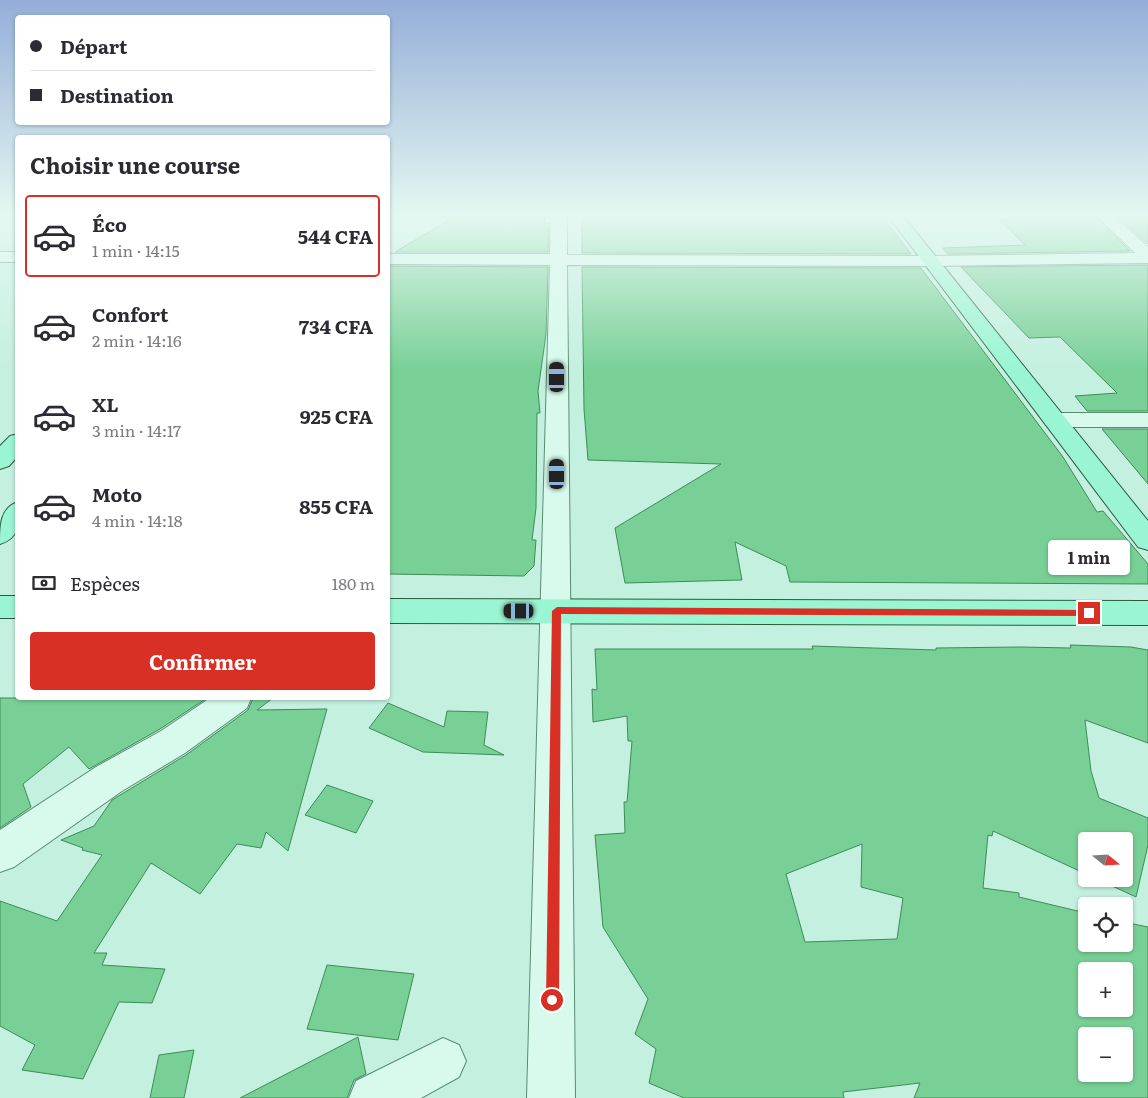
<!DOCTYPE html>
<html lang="fr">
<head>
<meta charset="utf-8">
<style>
  :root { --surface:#fff; --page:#f2f2f3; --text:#2b2b33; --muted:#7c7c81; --line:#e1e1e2; --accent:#d93025 }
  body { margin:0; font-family:Literata,serif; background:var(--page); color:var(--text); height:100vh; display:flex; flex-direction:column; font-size:19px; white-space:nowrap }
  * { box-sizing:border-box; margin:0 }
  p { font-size:16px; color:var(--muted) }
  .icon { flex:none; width:28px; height:28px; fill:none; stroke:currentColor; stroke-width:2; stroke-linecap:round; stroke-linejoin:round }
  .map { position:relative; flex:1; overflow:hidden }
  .side { position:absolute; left:15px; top:135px; width:375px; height:565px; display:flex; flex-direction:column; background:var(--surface); border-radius:5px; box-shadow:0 1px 4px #0004 }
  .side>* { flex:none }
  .banner { position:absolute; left:15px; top:15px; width:375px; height:110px; border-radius:5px; box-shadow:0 1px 4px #0004; display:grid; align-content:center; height:110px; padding:0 15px; background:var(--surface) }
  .needle { width:32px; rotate:108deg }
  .controls { position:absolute; left:1078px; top:832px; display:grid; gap:10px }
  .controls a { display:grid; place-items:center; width:55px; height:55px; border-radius:5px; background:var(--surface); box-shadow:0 1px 4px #0004; font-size:25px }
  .end { position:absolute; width:22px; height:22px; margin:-11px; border:6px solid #d93025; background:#fff; box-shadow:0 0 0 2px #fff }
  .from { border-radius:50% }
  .bubble { position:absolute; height:35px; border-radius:5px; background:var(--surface); box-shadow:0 1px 4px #0004; font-size:16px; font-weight:700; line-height:35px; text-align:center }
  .car { position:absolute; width:15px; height:30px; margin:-15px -8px; border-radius:6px; box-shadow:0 0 4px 1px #0007; background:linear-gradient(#222 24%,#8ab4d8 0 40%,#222 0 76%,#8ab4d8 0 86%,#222 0) }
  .banner b { display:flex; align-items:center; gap:18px; height:48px; font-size:19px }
  .banner b+b { border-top:1px solid var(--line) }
  .banner i { width:12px; height:12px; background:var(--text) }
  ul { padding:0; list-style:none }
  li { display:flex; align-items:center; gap:15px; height:82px; margin:0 10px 8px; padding:0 5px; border:2px solid transparent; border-radius:5px }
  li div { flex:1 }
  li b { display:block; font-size:19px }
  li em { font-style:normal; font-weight:700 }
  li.selected { border-color:var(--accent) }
  li>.icon { width:45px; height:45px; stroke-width:1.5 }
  h2 { padding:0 15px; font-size:22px; line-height:60px }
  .pay { display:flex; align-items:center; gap:12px; height:55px; padding:0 15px; font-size:19px }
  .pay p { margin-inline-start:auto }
  .button { display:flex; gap:10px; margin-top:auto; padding:10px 15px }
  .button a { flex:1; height:58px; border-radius:5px; background:var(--accent); color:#fff; font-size:20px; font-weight:700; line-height:58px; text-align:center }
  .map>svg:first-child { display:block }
  .building { fill:#78d096; stroke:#3d8c57; fill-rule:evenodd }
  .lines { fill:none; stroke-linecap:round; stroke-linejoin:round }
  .minor-casing { stroke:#598c70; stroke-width:2 }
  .major-casing { stroke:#2d5a3f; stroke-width:2 }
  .minor { fill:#d7faed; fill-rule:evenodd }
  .major { fill:#9af5d2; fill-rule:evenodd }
  .route { fill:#d93025 }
</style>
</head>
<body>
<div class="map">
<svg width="1148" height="1098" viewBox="0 0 1148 1098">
  <rect width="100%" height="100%" fill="#c4f0e0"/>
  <!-- building -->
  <g class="building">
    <polygon points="454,217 546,217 544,223 549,223 548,252 395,252"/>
    <polygon points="599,217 883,217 911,254 582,253 582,219"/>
    <polygon points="1025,217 1096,217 1130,251 948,254 943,248 1025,245 1000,220 1027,220"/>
    <polygon points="1118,217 1148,217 1148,244"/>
    <polygon points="1148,265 1148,411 1087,411 1075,396 1117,393 1060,337 1029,338 961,267"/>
    <polygon points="388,266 548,267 546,334 538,391 540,413 537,413 536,508 532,540 536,540 534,566 524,576 388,574"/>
    <polygon points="582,267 921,268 1063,457 1097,512 1103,511 1148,564 1148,584 790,582 786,566 735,542 742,580 625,583 615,528 721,464 588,460 584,409"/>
    <polygon points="1102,429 1148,429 1148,484"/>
    <path d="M1070,645L1131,647L1148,650V743L1085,720L1091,771L1099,798L1148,818V845L1136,897L1097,879H1124V841H1086V874L993,831L992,836L988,835L983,888L1019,893V897L1086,913V944H1124V922L1148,927V1098H914L920,1083L843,1092L844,1098H684L649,1083L656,1049L635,1034L648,999L603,927L595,835L625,833L624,802H627L632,741H628L627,716L593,722L592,689L597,690L595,649H813L812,646L936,650V648L1020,647L1071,648ZM862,844L861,887L903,898L897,939L805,942L786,874ZM1086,971H1124V1009H1086ZM1086,1036H1124V1074H1086Z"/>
    <polygon points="0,698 207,698 160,729 89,769 69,747 23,784 31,807 0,828"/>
    <polygon points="253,698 273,698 257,710 327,709 288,851 266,832 261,848 237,844 200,894 151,863 94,953 107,953 102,965 165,969 152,1003 119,1002 83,1079 22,1070 35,1045 0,1026 0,901 57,921 102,855 82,850 83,848 61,840 94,826 112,800 186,755 248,710"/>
    <polygon points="388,703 444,727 447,711 488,712 484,745 504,755 423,752 369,728"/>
    <polygon points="327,785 373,801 356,833 305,815"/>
    <polygon points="327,965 414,974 398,1040 307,1029"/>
    <polygon points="358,1037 366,1074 354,1080 347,1098 240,1098"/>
    <polygon points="194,1050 184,1098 150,1098 159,1055"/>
  </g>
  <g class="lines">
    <defs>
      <g id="minor">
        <polygon points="551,217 567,217 567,255 930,256 1135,253 1098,217 1115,217 1148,247 1148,263 930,266 567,265 575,1098 527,1098 550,265 388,264 388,254 550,254"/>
        <rect x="0" y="252" width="18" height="10"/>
        <polygon points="1054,413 1148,413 1148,427 1054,427 1046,425 1043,420 1046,415"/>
        <polygon points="210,698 251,698 247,708 185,753 122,791 14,867 0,872 0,830 96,767 161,731"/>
        <polygon points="443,1038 459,1045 466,1061 459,1077 421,1098 349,1098 356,1081"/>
      </g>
      <g id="major">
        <polygon points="889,217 904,217 1148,521 1148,550 1138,547"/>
        <polygon points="18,434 18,456 9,466 0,469 0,446 10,436"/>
        <path d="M18,502C18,521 22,537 0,544C0,525 0,508 18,502Z"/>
        <rect x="0" y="596" width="18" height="22"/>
        <polygon points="388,599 1148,601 1148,625 388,623"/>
      </g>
    </defs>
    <!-- minor casing -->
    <use href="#minor" class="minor-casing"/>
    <!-- major casing -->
    <use href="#major" class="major-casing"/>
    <!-- minor -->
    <use href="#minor" class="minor"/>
    <!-- major -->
    <use href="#major" class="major"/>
  </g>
  <!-- sky -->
  <linearGradient id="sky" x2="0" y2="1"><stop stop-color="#95aed9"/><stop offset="0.58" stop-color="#e4f8f1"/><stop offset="1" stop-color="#e4f8f1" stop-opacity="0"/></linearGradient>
  <rect width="1148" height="371" fill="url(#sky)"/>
  <!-- route -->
  <polygon class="route" points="557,607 1089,610 1093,613 1089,616 561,614 559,1000 557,1005 552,1007 548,1005 546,1000 552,611"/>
</svg>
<div class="controls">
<a><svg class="needle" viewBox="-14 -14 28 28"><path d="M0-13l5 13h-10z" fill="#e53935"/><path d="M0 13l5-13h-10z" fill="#7c7c81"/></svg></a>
<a><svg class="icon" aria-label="locate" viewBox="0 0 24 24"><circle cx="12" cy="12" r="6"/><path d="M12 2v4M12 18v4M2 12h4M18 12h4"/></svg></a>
<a>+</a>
<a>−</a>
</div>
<i class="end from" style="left:552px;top:1000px"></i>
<i class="end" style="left:1089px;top:613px"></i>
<div class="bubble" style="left:1048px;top:540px;width:82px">1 min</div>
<i class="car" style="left:557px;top:377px;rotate:0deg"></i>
<i class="car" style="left:557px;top:474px;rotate:0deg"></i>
<i class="car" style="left:519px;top:611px;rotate:270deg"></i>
<div class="banner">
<b><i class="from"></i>Départ</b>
<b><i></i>Destination</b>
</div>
<section class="side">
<h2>Choisir une course</h2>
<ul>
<li class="selected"><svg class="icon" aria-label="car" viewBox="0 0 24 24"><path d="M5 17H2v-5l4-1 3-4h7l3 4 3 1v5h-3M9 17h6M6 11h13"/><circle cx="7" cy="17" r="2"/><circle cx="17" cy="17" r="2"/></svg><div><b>Éco</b><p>1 min · 14:15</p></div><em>544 CFA</em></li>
<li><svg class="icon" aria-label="car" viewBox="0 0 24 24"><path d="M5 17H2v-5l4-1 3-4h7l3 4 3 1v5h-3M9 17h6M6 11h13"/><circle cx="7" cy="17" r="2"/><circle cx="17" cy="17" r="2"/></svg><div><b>Confort</b><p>2 min · 14:16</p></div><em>734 CFA</em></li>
<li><svg class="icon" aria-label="car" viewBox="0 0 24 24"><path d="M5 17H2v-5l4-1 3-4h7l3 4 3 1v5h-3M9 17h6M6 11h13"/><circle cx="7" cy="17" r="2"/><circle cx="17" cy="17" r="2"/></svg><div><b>XL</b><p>3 min · 14:17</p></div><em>925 CFA</em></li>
<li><svg class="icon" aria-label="car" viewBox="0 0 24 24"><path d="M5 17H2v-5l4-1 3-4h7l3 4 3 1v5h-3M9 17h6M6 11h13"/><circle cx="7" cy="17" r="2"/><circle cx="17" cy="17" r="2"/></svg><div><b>Moto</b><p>4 min · 14:18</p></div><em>855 CFA</em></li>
</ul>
<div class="pay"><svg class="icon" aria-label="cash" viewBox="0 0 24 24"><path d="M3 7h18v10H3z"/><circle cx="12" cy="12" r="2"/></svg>Espèces<p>180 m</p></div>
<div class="button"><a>Confirmer</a></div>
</section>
</div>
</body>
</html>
